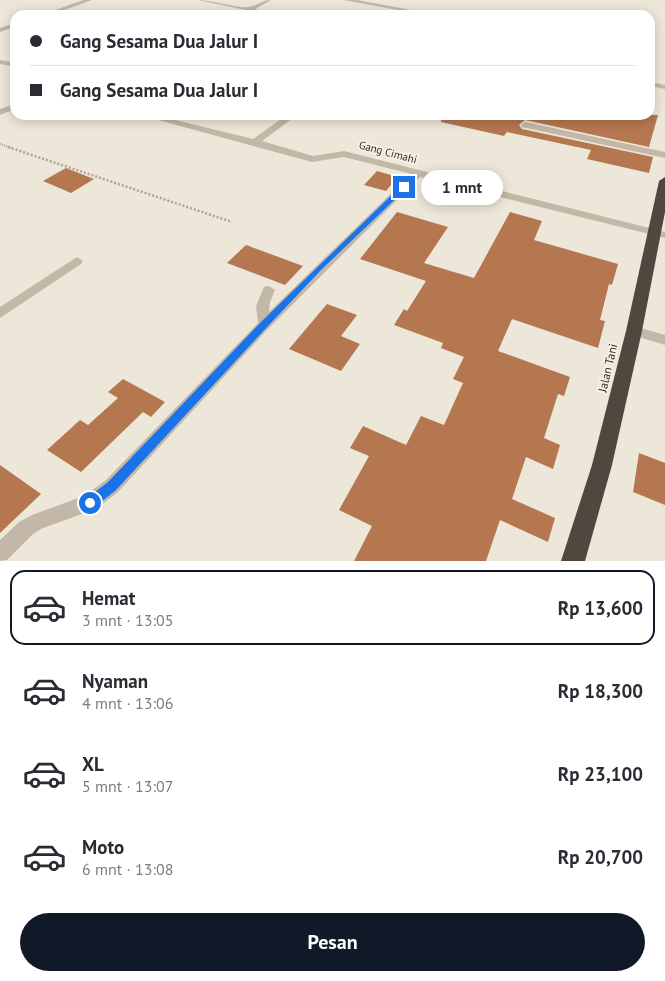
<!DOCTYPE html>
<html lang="id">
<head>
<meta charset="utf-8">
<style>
  :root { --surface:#fff; --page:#f7f7f7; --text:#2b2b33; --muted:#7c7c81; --line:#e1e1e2; --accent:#111827 }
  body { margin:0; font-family:"PT Sans",sans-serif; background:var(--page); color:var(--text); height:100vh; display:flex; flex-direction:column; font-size:19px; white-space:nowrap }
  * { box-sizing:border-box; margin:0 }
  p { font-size:16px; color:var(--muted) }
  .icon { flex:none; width:28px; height:28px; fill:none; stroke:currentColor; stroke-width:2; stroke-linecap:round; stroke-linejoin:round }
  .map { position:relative; height:561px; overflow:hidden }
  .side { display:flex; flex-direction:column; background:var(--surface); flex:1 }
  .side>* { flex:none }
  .banner { position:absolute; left:10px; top:10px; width:645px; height:110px; border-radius:15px; box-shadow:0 2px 12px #0003; display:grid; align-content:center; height:110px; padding:0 20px; background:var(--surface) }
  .end { position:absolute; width:22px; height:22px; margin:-11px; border:6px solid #1a73e8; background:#fff; box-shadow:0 0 0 2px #fff }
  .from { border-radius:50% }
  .bubble { position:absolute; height:35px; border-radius:18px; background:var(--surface); box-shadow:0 2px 12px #0003; font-size:16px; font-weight:700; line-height:35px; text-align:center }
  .banner b { display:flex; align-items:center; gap:18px; height:48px; font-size:19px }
  .banner b+b { border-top:1px solid var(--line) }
  .banner i { width:12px; height:12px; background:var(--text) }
  ul { padding:9px 0 0; list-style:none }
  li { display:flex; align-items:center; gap:15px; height:75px; margin:0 10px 8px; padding:0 10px; border:2px solid transparent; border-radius:15px }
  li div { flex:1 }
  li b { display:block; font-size:19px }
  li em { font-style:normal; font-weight:700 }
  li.active { border-color:var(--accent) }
  li>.icon { width:45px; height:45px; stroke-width:1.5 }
  .cta { display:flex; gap:10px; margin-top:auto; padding:10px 20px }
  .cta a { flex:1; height:58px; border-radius:30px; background:var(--accent); color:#fff; font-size:20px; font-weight:700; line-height:58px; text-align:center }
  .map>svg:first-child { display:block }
  .building { fill:#b57750 }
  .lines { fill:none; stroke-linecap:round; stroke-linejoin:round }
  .path-far1 { stroke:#afa292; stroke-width:2; stroke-dasharray:1 1; stroke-linecap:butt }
  .path { stroke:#afa292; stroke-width:2.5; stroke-dasharray:2 2; stroke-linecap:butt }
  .minor { fill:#c3b8a7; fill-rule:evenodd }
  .highway { fill:#51473f; fill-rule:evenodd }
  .route { fill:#1a73e8 }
  .labels { text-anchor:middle; stroke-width:4; stroke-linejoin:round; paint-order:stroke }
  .far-street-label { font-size:11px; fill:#312b26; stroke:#f6f0e5 }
  .street-label { font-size:12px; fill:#312b26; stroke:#f6f0e5 }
</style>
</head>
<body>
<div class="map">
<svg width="665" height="561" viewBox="0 0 665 561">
  <rect width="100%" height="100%" fill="#ede7d9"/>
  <!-- building -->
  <g class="building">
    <polygon points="442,115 658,115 649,147 525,120 519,125 522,129 653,157 649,173 587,159 591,150 507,132 504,136 441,122"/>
    <polygon points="66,168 94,179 71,193 43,181"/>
    <polygon points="377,171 398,177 386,191 364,185"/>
    <polygon points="397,212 448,227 424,263 474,278 510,212 542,221 534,240 618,264 612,285 609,284 600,320 605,321 598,348 512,319 498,351 570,377 564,396 558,394 544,438 560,445 553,469 526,457 512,499 555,518 548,542 500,520 486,561 354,561 372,526 339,510 369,456 350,448 363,426 406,445 421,416 444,425 463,383 453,379 464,357 441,348 443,343 394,325 404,309 407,311 426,281 360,259"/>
    <polygon points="246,245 303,266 285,285 227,263"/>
    <polygon points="327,304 357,315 341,336 360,344 341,371 289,349"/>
    <polygon points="123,379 165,402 151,417 143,412 81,472 47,450 80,420 88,425 118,398 108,392"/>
    <polygon points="639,453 665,463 665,505 633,492"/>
    <polygon points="0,465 41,494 0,533"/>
  </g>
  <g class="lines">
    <!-- path-far1 -->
    <polyline class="path-far1" points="0,144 12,148"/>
    <!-- path -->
    <polyline class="path" points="8,147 232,222"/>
    <!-- minor -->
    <g class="minor">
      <polygon points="83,0 92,0 51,15 42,15"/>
      <path d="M198,0C212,0 240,9 249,7C257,6 262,0 271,0L255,9L281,15H269Z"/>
      <polygon points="344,0 357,0 438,15 424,15"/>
      <polygon points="302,10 305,12 301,15 294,15"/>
      <polygon points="15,23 15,27 0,32 0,28"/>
      <polygon points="0,60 15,63 15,67 0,64"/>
      <polygon points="650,82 665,85 665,89 650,86"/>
      <polygon points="15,104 15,109 0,115 0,109"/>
      <polygon points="140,115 155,115 253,139 287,115 297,115 262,141 313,156 344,151 665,232 665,238 420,177 267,330 118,492 96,509 43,528 33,534 7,560 0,561 0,540 19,522 32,515 84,496 106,480 258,323 256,306 264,287 269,286 275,290 270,302 269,312 411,174 344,157 312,162"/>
      <polygon points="525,122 665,152 665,158 522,127 521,125"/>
      <polygon points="77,257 83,261 81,264 0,318 0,307"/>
      <polygon points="634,326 665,335 665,345 629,334 627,331 629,328"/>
    </g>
    <!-- highway -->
    <polygon class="highway" points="665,177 665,212 642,331 612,465 585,561 561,561 592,465 626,331 659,181"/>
  </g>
  <!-- route -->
  <polygon class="route" points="402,185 408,187 322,269 268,326 116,490 95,507 90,509 86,507 85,503 86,499 108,482 262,321"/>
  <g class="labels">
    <!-- far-street labels -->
    <g class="far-street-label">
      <text transform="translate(388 152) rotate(15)" y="4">Gang Cimahi</text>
    </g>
    <!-- street labels -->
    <g class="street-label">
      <text transform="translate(608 368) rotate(-77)" y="4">Jalan Tani</text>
    </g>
  </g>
</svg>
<i class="end from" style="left:90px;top:503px"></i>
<i class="end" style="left:404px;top:187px"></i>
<div class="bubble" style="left:421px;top:170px;width:82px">1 mnt</div>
<div class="banner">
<b><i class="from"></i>Gang Sesama Dua Jalur I</b>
<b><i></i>Gang Sesama Dua Jalur I</b>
</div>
</div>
<section class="side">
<ul>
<li class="active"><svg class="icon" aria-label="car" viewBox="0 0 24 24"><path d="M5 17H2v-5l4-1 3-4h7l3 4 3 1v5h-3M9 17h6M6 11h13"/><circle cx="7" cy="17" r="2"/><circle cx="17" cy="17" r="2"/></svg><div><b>Hemat</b><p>3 mnt · 13:05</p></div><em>Rp 13,600</em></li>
<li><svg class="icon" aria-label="car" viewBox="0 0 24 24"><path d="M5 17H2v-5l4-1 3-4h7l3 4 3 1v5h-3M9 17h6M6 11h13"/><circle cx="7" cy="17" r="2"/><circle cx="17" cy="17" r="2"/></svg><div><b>Nyaman</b><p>4 mnt · 13:06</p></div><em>Rp 18,300</em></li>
<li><svg class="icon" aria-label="car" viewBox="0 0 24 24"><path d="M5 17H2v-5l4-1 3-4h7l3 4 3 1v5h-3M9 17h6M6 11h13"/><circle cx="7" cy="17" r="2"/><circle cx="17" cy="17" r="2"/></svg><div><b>XL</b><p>5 mnt · 13:07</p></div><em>Rp 23,100</em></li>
<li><svg class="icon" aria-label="car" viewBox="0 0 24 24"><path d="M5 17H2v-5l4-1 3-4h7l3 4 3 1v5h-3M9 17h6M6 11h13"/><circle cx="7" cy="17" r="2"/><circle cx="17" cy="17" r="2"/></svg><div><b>Moto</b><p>6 mnt · 13:08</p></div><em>Rp 20,700</em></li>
</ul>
<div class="cta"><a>Pesan</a></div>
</section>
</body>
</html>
